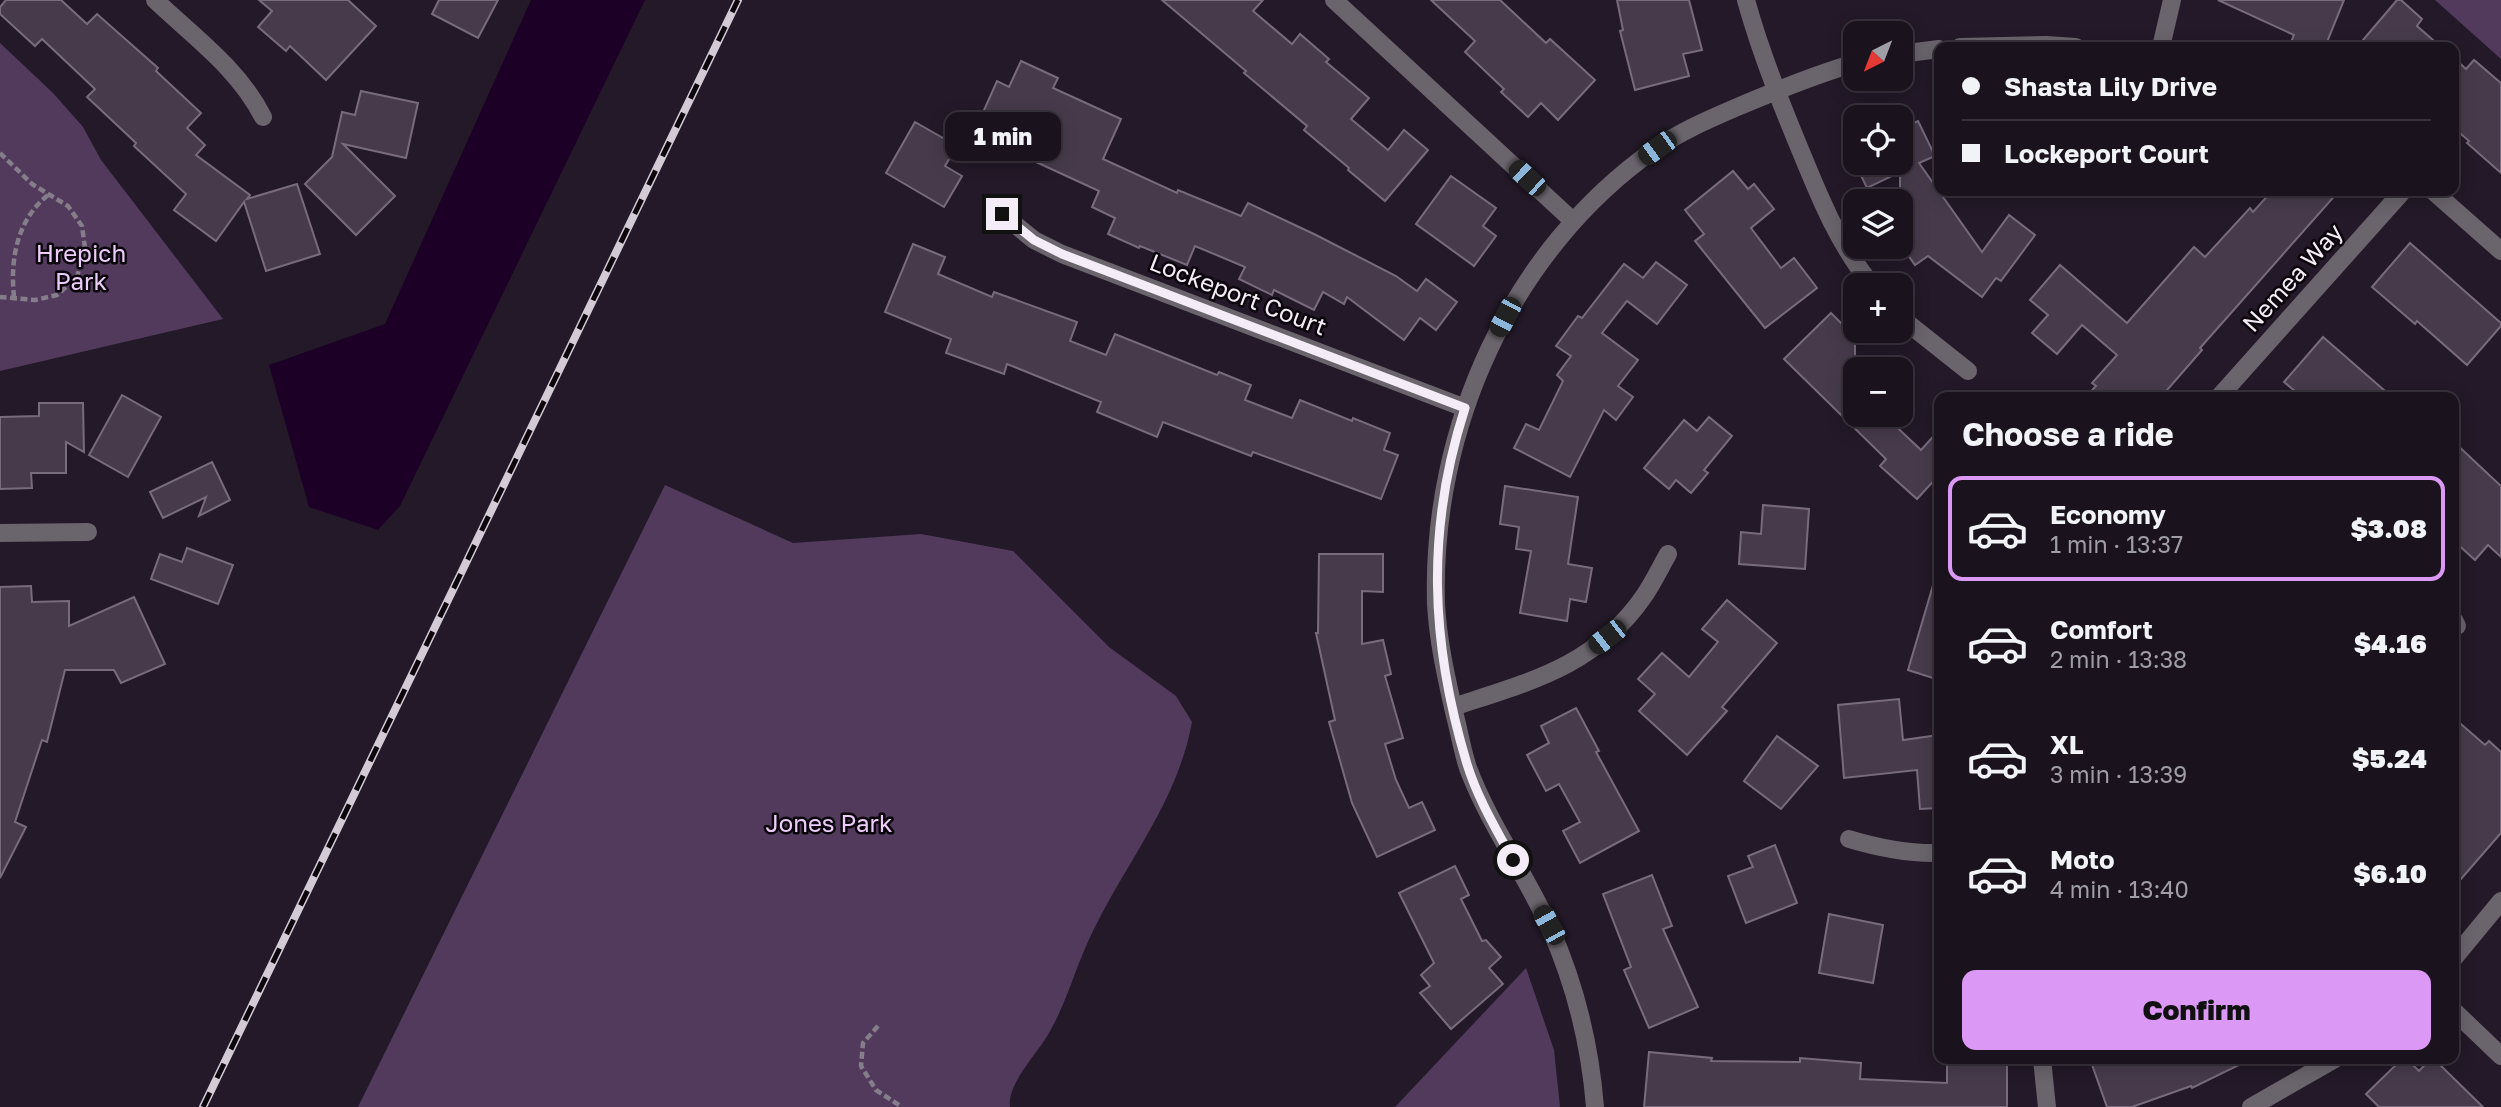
<!DOCTYPE html>
<html lang="en">
<head>
<meta charset="utf-8">
<style>
  :root { --surface:#1a131e; --page:#231c27; --text:#f1f3f6; --muted:#9f9ea4; --line:#38323c; --accent:#db99f5 }
  body { margin:0; font-family:"Golos Text",sans-serif; background:var(--page); color:var(--text); height:100vh; display:flex; flex-direction:column; font-size:26px; white-space:nowrap }
  * { box-sizing:border-box; margin:0 }
  p { font-size:23px; color:var(--muted) }
  .icon { flex:none; width:38px; height:38px; fill:none; stroke:currentColor; stroke-width:2; stroke-linecap:round; stroke-linejoin:round }
  .map { position:relative; flex:1; overflow:hidden }
  .details { position:absolute; left:1934px; top:392px; width:525px; height:672px; display:flex; flex-direction:column; background:var(--surface); border-radius:14px; box-shadow:0 4px 18px #0003,0 0 0 2px var(--line) }
  .details>* { flex:none }
  .hud { position:absolute; left:1934px; top:42px; width:525px; height:154px; border-radius:14px; box-shadow:0 4px 18px #0003,0 0 0 2px var(--line); display:grid; align-content:center; height:154px; padding:0 28px; background:var(--surface) }
  .needle { width:46px; rotate:222deg }
  .tools { position:absolute; left:1843px; top:21px; display:grid; gap:14px }
  .tools a { display:grid; place-items:center; width:70px; height:70px; border-radius:14px; background:var(--surface); box-shadow:0 4px 18px #0003,0 0 0 2px var(--line); font-size:35px }
  .end { position:absolute; width:32px; height:32px; margin:-16px; border:9px solid #f4edf7; background:#111; box-shadow:0 0 0 4px #111 }
  .from { border-radius:50% }
  .bubble { position:absolute; height:49px; border-radius:14px; background:var(--surface); box-shadow:0 4px 18px #0003,0 0 0 2px var(--line); font-size:23px; font-weight:800; line-height:49px; text-align:center }
  .car { position:absolute; width:21px; height:42px; margin:-21px -10px; border-radius:9px; box-shadow:0 0 5px 2px #0007; background:linear-gradient(#222 24%,#8ab4d8 0 40%,#222 0 76%,#8ab4d8 0 86%,#222 0) }
  .hud b { display:flex; align-items:center; gap:24px; height:66px; font-size:26px }
  .hud b+b { border-top:2px solid var(--line) }
  .hud i { width:18px; height:18px; background:var(--text) }
  ul { padding:0; list-style:none }
  li { display:flex; align-items:center; gap:21px; height:105px; margin:0 14px 10px; padding:0 14px; border:4px solid transparent; border-radius:14px }
  li div { flex:1 }
  li b { display:block; font-size:26px }
  li em { font-style:normal; font-weight:800 }
  li.active { border-color:var(--accent) }
  li>.icon { width:63px; height:63px; stroke-width:1.5 }
  h2 { padding:0 28px; font-size:32px; line-height:84px }
  .cta { display:flex; gap:14px; margin-top:auto; padding:14px 28px }
  .cta a { flex:1; height:80px; border-radius:14px; background:var(--accent); color:#111; font-size:28px; font-weight:800; line-height:80px; text-align:center }
  .map>svg:first-child { display:block }
  .green { fill:#523a5c }
  .water { fill:#1c0026 }
  .building { fill:#473b4b; stroke:#786b7e; stroke-width:2 }
  .lines { fill:none; stroke-linecap:round; stroke-linejoin:round }
  .path { stroke:#867d8a; stroke-width:4.5; stroke-dasharray:7 3.5; stroke-linecap:butt }
  .minor { stroke:#6a646c; stroke-width:18 }
  .rail-casing { stroke:#d2cad5; stroke-width:8 }
  .rail { stroke:#0a060c; stroke-width:5; stroke-dasharray:16; stroke-linecap:butt }
  .route { stroke:#f4edf7; stroke-width:9 }
  .labels { text-anchor:middle; stroke-width:5; stroke-linejoin:round; paint-order:stroke }
  .park-label { font-size:24px; fill:#ecccf9; stroke:#0a060c }
  .street-label { font-size:24px; fill:#f4edf7; stroke:#0a060c }
</style>
</head>
<body>
<div class="map">
<svg width="2501" height="1107" viewBox="0 0 2501 1107">
  <rect width="100%" height="100%" fill="#231928"/>
  <!-- green -->
  <g class="green">
    <polygon points="2435,0 2501,0 2501,59"/>
    <polygon points="0,43 53,93 83,127 101,160 223,319 0,371"/>
    <path d="M665,485L793,543L921,534L1013,551L1109,647L1176,696L1192,722C1178,800 1128,860 1094,929C1077,962 1068,1000 1049,1033C1038,1053 1007,1083 1010,1107H358Z"/>
    <polygon points="1526,968 1554,1050 1560,1107 1395,1107"/>
  </g>
  <!-- water -->
  <polygon class="water" points="531,0 645,0 400,506 378,530 309,507 269,365 385,324"/>
  <!-- building -->
  <g class="building">
    <polygon points="6,0 61,0 87,24 97,14 158,68 156,71 201,113 187,128 205,145 196,155 250,195 247,199 297,184 320,254 266,271 244,202 216,241 174,210 186,194 134,146 136,143 87,97 95,89 42,39 35,46 0,14 0,7"/>
    <polygon points="259,0 348,0 376,26 326,80 290,46 286,51 258,27 272,11"/>
    <polygon points="439,0 498,0 478,38 432,14"/>
    <polygon points="1162,0 1263,0 1253,11 1292,44 1300,34 1329,59 1326,62 1369,98 1351,119 1388,150 1404,130 1428,150 1385,201 1348,170 1349,168 1304,130 1307,126 1244,73 1246,71"/>
    <polygon points="1431,0 1500,0 1546,43 1550,39 1595,80 1558,120 1541,103 1528,117 1501,92 1504,89 1465,52 1475,41"/>
    <polygon points="1617,0 1689,0 1702,50 1683,54 1689,76 1635,90 1620,31 1623,30"/>
    <polygon points="2218,0 2344,0 2325,47 2305,47 2291,42 2294,35"/>
    <polygon points="2397,0 2401,0 2422,19 2417,26 2441,47 2357,47"/>
    <polygon points="2454,58 2466,69 2474,60 2501,83 2501,173 2467,143 2469,141 2454,128"/>
    <polygon points="1021,61 1058,78 1053,88 1121,119 1103,159 1177,193 1178,190 1241,216 1248,203 1314,234 1396,276 1417,291 1426,279 1457,302 1436,330 1420,318 1404,340 1347,297 1344,304 1323,292 1314,310 1274,290 1272,295 1239,279 1245,267 1195,246 1187,265 1140,246 1139,248 1108,234 1115,218 1092,207 1099,191 1023,156 1022,159 972,137 997,81 1009,87"/>
    <polygon points="361,91 418,103 406,158 343,144 395,196 356,235 305,184 332,157 342,112 355,115"/>
    <polygon points="1918,121 1935,156 1919,163 1982,252 2009,215 2035,235 2001,281 1996,278 1982,297 1928,256 1915,265 1900,244 1900,172 1867,188 1855,163 1900,163 1900,129"/>
    <polygon points="915,122 957,146 945,166 962,176 944,207 886,173"/>
    <polygon points="1733,171 1748,189 1754,184 1774,209 1751,228 1781,268 1794,258 1817,288 1765,328 1695,241 1704,234 1685,210"/>
    <polygon points="1451,176 1496,208 1483,226 1496,236 1474,266 1416,224"/>
    <polygon points="2272,191 2339,191 2200,348 2202,350 2161,397 2086,397 2096,386 2092,383 2117,355 2082,325 2057,354 2032,333 2048,315 2030,300 2060,265 2127,323 2194,247 2205,257 2250,208 2253,212"/>
    <polygon points="2410,243 2501,323 2501,326 2467,365 2417,321 2415,324 2372,287"/>
    <polygon points="913,244 945,257 938,274 992,297 994,292 1077,322 1070,341 1106,355 1115,334 1217,375 1219,372 1251,385 1245,400 1292,418 1300,400 1352,421 1353,418 1390,433 1384,450 1398,455 1381,499 1253,452 1251,456 1163,422 1157,437 1097,412 1101,402 1007,364 1004,374 946,353 951,339 885,312"/>
    <polygon points="1656,262 1687,285 1657,324 1627,301 1602,333 1638,360 1618,386 1633,397 1616,420 1604,410 1570,477 1514,448 1526,424 1539,430 1563,381 1557,375 1571,356 1556,346 1578,316 1582,318 1624,264 1643,278"/>
    <polygon points="1831,313 1855,337 1855,415 1884,415 1921,450 1939,430 1939,475 1917,499 1880,466 1886,459 1784,359"/>
    <polygon points="2323,337 2392,397 2302,397 2284,382"/>
    <polygon points="122,395 161,417 128,477 89,455"/>
    <polygon points="39,403 83,403 84,452 66,442 66,473 31,473 32,488 0,489 0,417 39,416"/>
    <polygon points="1709,417 1732,436 1704,470 1708,473 1691,493 1676,480 1669,489 1644,468 1684,420 1697,431"/>
    <polygon points="2454,442 2501,486 2501,557 2488,545 2475,560 2454,541"/>
    <polygon points="212,462 230,500 199,516 206,497 163,518 150,492"/>
    <polygon points="1505,486 1578,497 1568,564 1592,568 1586,602 1570,599 1567,621 1520,613 1531,551 1516,549 1519,527 1500,524"/>
    <polygon points="1763,505 1809,509 1805,569 1739,564 1741,532 1761,534"/>
    <polygon points="187,548 233,565 218,604 151,579 160,554 182,562"/>
    <polygon points="1319,554 1383,554 1383,592 1362,591 1362,644 1383,640 1391,674 1385,676 1403,738 1385,744 1396,780 1409,808 1422,802 1435,830 1377,857 1352,803 1329,722 1335,720 1316,633 1318,633"/>
    <polygon points="1934,582 1939,583 1939,680 1908,670"/>
    <polygon points="31,586 32,602 69,601 69,626 134,597 165,664 121,683 114,670 65,670 47,742 42,740 15,822 26,827 0,878 0,587"/>
    <polygon points="1727,600 1777,643 1722,707 1727,711 1687,755 1639,711 1655,694 1638,679 1662,653 1689,677 1718,642 1702,629"/>
    <polygon points="1899,699 1903,740 1939,735 1939,808 1920,809 1917,770 1844,778 1838,705"/>
    <polygon points="1576,708 1599,751 1596,752 1639,831 1580,863 1563,831 1580,822 1559,784 1546,791 1527,755 1549,743 1541,726"/>
    <polygon points="2454,718 2485,745 2489,741 2501,752 2501,833 2454,887"/>
    <polygon points="1777,736 1818,766 1781,809 1744,781"/>
    <polygon points="1775,845 1797,903 1746,923 1728,876 1753,867 1748,856"/>
    <polygon points="1455,866 1469,895 1461,899 1482,941 1486,940 1501,957 1489,968 1503,984 1451,1029 1420,993 1430,986 1421,975 1434,963 1399,893"/>
    <polygon points="1652,875 1672,926 1663,929 1698,1007 1649,1028 1624,970 1631,967 1603,894"/>
    <polygon points="1829,914 1883,925 1873,983 1819,973"/>
    <polygon points="1649,1052 1712,1058 1711,1061 1800,1062 1800,1058 1861,1063 1860,1079 1947,1083 1947,1062 2007,1062 2007,1107 1644,1107"/>
    <polygon points="2090,1059 2251,1059 2192,1088 2191,1086 2132,1107 2107,1107"/>
    <polygon points="2402,1059 2407,1059 2419,1071 2430,1059 2434,1059 2483,1107 2379,1107 2366,1094"/>
  </g>
  <g class="lines">
    <!-- path -->
    <g class="path">
      <polyline points="0,153 32,184 68,206 82,226 85,248 77,277 57,295 35,300 0,297"/>
      <path d="M14,297C10,259 17,220 48,195"/>
      <polyline points="878,1026 863,1043 861,1066 876,1090 902,1107"/>
    </g>
    <!-- minor -->
    <g class="minor">
      <path d="M155,0C193,36 239,69 263,117"/>
      <polyline points="1334,0 1573,221"/>
      <path d="M1746,0C1760,51 1779,99 1799,147C1819,196 1838,244 1872,285"/>
      <polyline points="1960,47 2046,45 2076,47"/>
      <polyline points="2161,47 2172,0"/>
      <polyline points="1900,54 1939,49"/>
      <polyline points="2433,191 2501,251"/>
      <polyline points="1002,214 1034,240 1062,254 1465,408"/>
      <polyline points="1900,317 1968,371"/>
      <polyline points="2219,397 2403,191"/>
      <polyline points="0,533 88,532"/>
      <polyline points="2454,620 2457,626"/>
      <path d="M1453,707C1529,682 1596,666 1644,596C1653,583 1660,568 1668,554"/>
      <path d="M1849,839C1879,848 1907,854 1939,853"/>
      <polyline points="2454,958 2501,901"/>
      <polyline points="2454,1011 2501,1056"/>
      <polyline points="2042,1059 2047,1107"/>
      <path d="M1595,1107C1590,1045 1575,984 1550,928C1525,873 1489,824 1468,768C1462,750 1459,730 1454,712C1446,676 1438,641 1436,604C1431,429 1510,251 1655,149C1680,132 1707,120 1735,108C1775,91 1814,75 1855,63"/>
      <polyline points="2251,1107 2335,1059"/>
    </g>
    <defs>
      <polyline id="rail" points="203,1107 738,0"/>
    </defs>
    <!-- rail casing -->
    <use href="#rail" class="rail-casing"/>
    <!-- rail -->
    <use href="#rail" class="rail"/>
  </g>
  <g class="lines">
    <!-- route -->
    <path class="route" d="M1002,214L1034,240L1062,254L1465,408C1426,529 1430,642 1467,764C1477,797 1496,829 1513,860"/>
  </g>
  <g class="labels">
    <!-- park labels -->
    <g class="park-label">
      <text x="81" y="262">Hrepich<tspan x="81" dy="28">Park</tspan></text>
      <text x="829" y="832">Jones Park</text>
    </g>
    <!-- street labels -->
    <g class="street-label">
      <text transform="translate(2293 278) rotate(-48)" y="8">Nemea Way</text>
      <text transform="translate(1238 295) rotate(21)" y="8">Lockeport Court</text>
    </g>
  </g>
</svg>
<div class="tools">
<a><svg class="needle" viewBox="-14 -14 28 28"><path d="M0-13l5 13h-10z" fill="#e53935"/><path d="M0 13l5-13h-10z" fill="#9f9ea4"/></svg></a>
<a><svg class="icon" aria-label="locate" viewBox="0 0 24 24"><circle cx="12" cy="12" r="6"/><path d="M12 2v4M12 18v4M2 12h4M18 12h4"/></svg></a>
<a><svg class="icon" aria-label="layers" viewBox="0 0 24 24"><path d="M12 4l9 5-9 5-9-5zM3 14l9 5 9-5"/></svg></a>
<a>+</a>
<a>−</a>
</div>
<i class="end from" style="left:1513px;top:860px"></i>
<i class="end" style="left:1002px;top:214px"></i>
<div class="bubble" style="left:945px;top:112px;width:116px">1 min</div>
<i class="car" style="left:1657px;top:148px;rotate:234deg"></i>
<i class="car" style="left:1527px;top:178px;rotate:313deg"></i>
<i class="car" style="left:1505px;top:317px;rotate:208deg"></i>
<i class="car" style="left:1607px;top:637px;rotate:232deg"></i>
<i class="car" style="left:1549px;top:925px;rotate:331deg"></i>
<div class="hud">
<b><i class="from"></i>Shasta Lily Drive</b>
<b><i></i>Lockeport Court</b>
</div>
<section class="details">
<h2>Choose a ride</h2>
<ul>
<li class="active"><svg class="icon" aria-label="car" viewBox="0 0 24 24"><path d="M5 17H2v-5l4-1 3-4h7l3 4 3 1v5h-3M9 17h6M6 11h13"/><circle cx="7" cy="17" r="2"/><circle cx="17" cy="17" r="2"/></svg><div><b>Economy</b><p>1 min · 13:37</p></div><em>$3.08</em></li>
<li><svg class="icon" aria-label="car" viewBox="0 0 24 24"><path d="M5 17H2v-5l4-1 3-4h7l3 4 3 1v5h-3M9 17h6M6 11h13"/><circle cx="7" cy="17" r="2"/><circle cx="17" cy="17" r="2"/></svg><div><b>Comfort</b><p>2 min · 13:38</p></div><em>$4.16</em></li>
<li><svg class="icon" aria-label="car" viewBox="0 0 24 24"><path d="M5 17H2v-5l4-1 3-4h7l3 4 3 1v5h-3M9 17h6M6 11h13"/><circle cx="7" cy="17" r="2"/><circle cx="17" cy="17" r="2"/></svg><div><b>XL</b><p>3 min · 13:39</p></div><em>$5.24</em></li>
<li><svg class="icon" aria-label="car" viewBox="0 0 24 24"><path d="M5 17H2v-5l4-1 3-4h7l3 4 3 1v5h-3M9 17h6M6 11h13"/><circle cx="7" cy="17" r="2"/><circle cx="17" cy="17" r="2"/></svg><div><b>Moto</b><p>4 min · 13:40</p></div><em>$6.10</em></li>
</ul>
<div class="cta"><a>Confirm</a></div>
</section>
</div>
</body>
</html>
